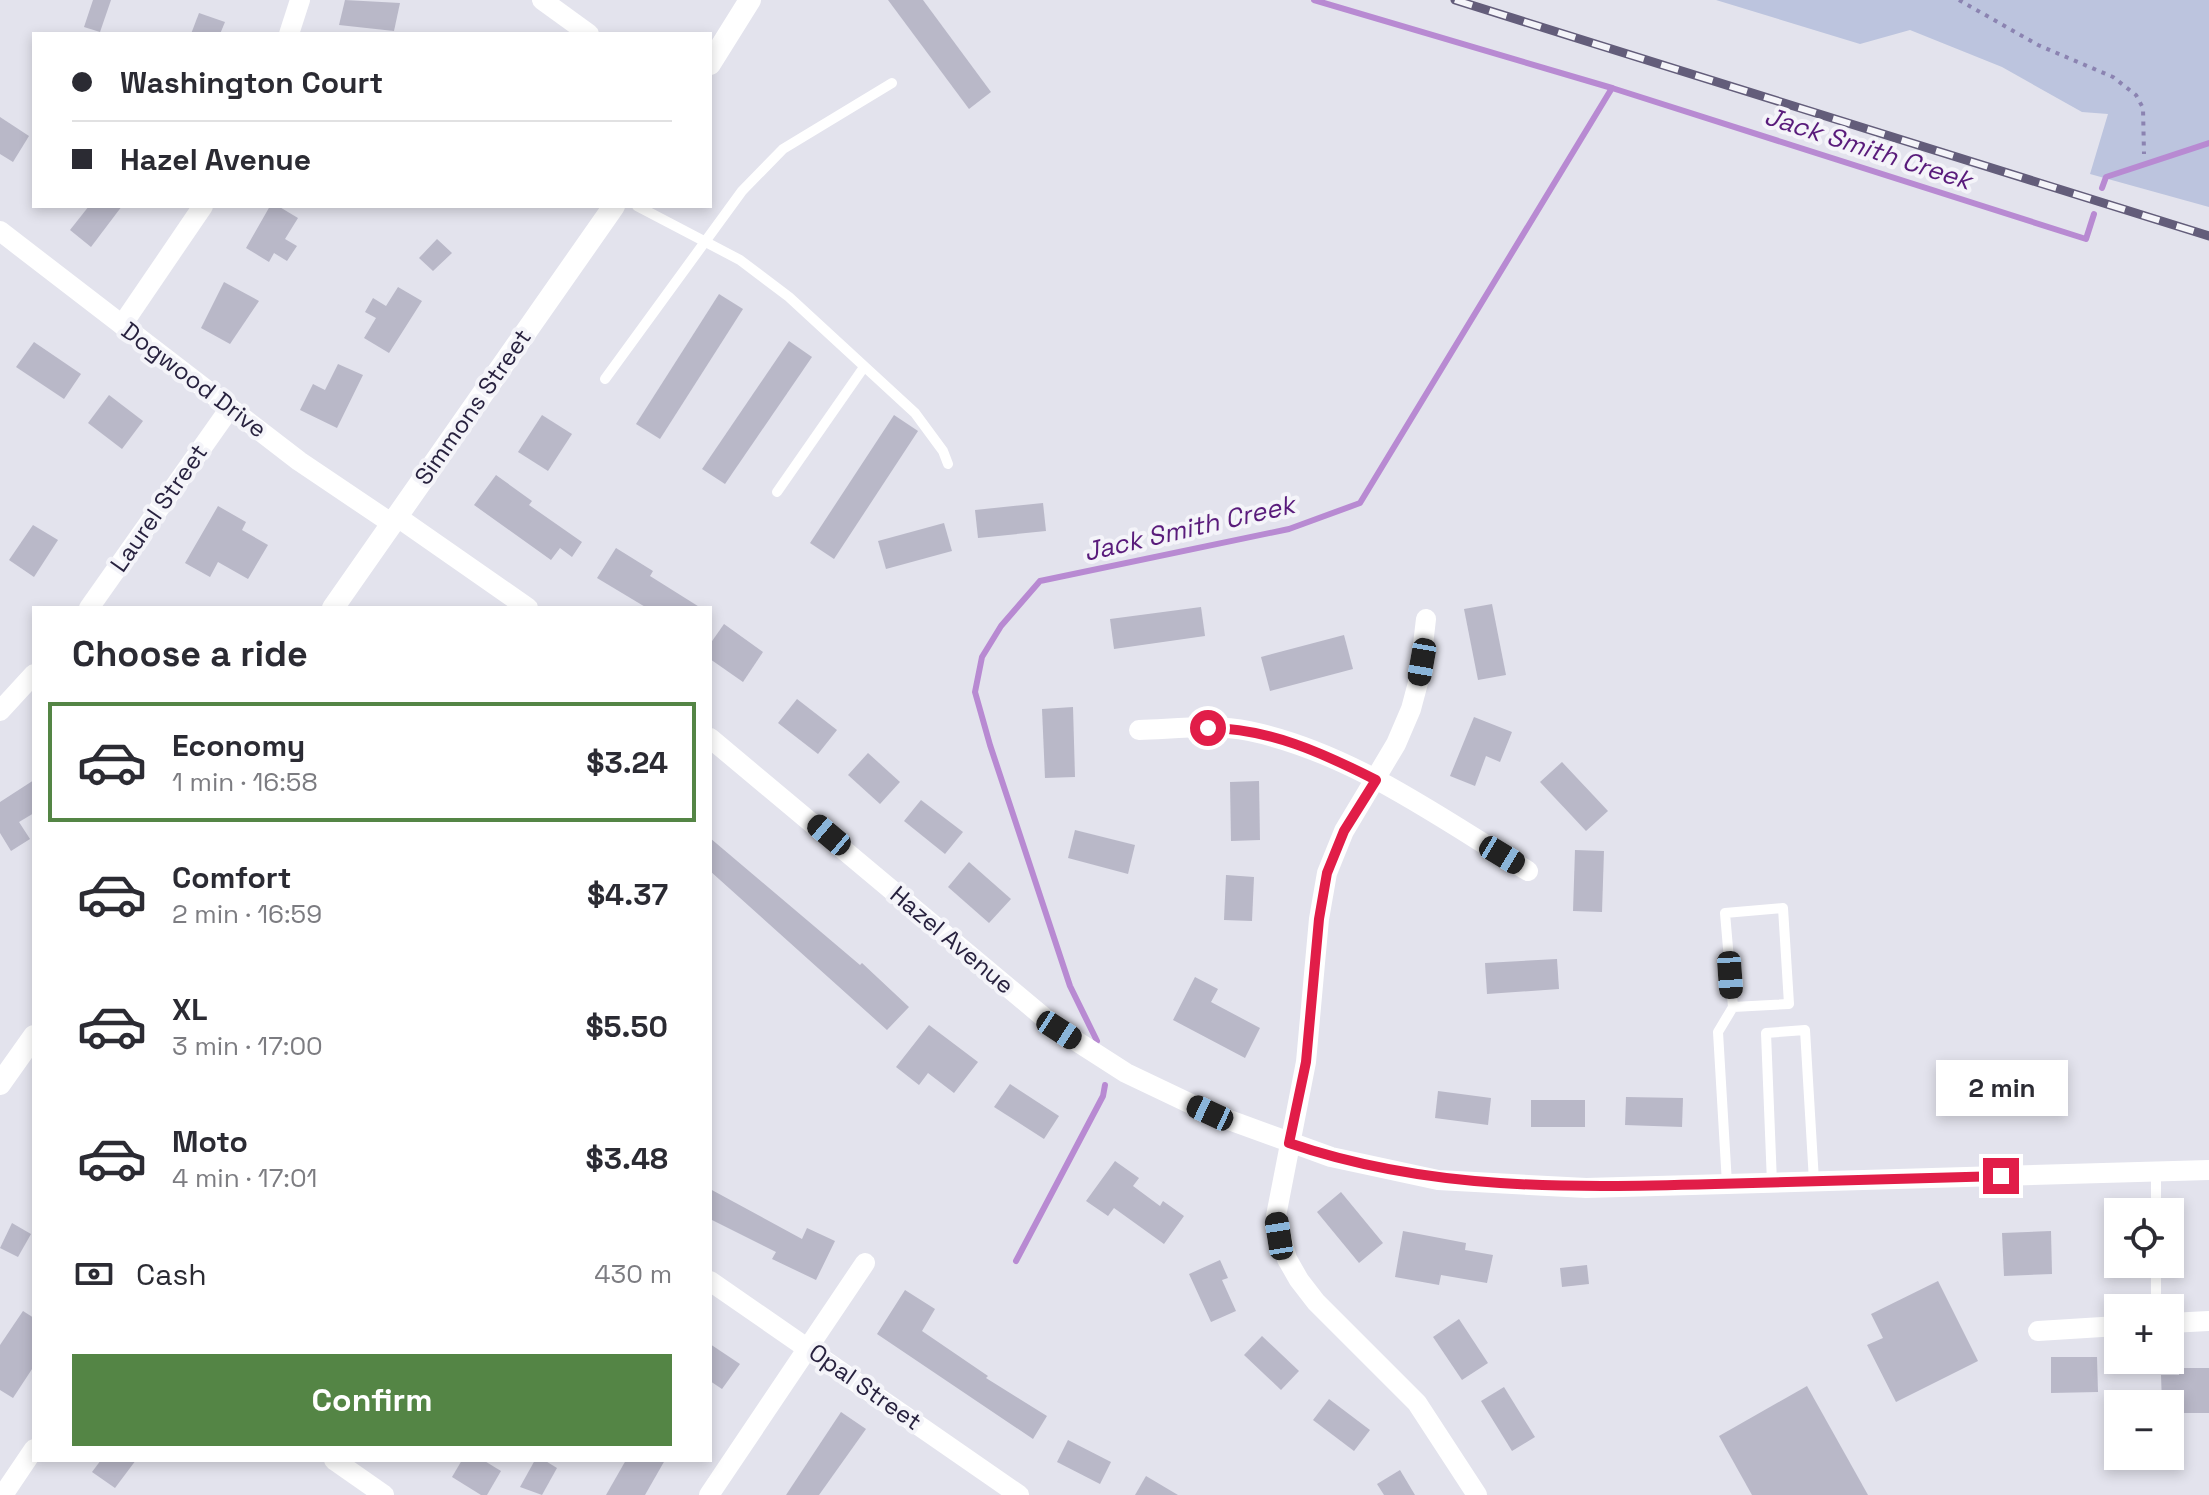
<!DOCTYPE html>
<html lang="en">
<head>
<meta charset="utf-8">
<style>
  :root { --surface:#fff; --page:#f7f7f7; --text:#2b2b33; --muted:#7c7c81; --line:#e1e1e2; --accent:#548545 }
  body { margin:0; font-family:"Space Grotesk",sans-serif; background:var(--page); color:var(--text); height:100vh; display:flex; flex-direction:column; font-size:30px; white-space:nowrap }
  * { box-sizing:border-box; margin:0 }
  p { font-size:26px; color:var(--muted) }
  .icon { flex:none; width:44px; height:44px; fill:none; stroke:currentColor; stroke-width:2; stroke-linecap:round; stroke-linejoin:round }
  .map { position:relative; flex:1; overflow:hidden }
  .details { position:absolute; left:32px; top:606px; width:680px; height:856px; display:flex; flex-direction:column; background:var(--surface); border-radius:0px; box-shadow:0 4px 12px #0003 }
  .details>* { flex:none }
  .top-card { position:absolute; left:32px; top:32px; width:680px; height:176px; border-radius:0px; box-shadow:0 4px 12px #0003; display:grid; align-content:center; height:176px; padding:0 40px; background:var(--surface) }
  .tools { position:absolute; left:2104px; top:1198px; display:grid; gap:16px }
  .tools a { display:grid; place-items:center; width:80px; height:80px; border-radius:0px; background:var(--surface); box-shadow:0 4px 12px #0003; font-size:40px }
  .end { position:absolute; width:36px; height:36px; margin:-18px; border:10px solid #e11d48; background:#fff; box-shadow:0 0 0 4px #fff }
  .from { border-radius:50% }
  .bubble { position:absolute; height:56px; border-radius:0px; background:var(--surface); box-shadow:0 4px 12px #0003; font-size:26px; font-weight:700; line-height:56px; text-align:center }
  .car { position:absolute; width:24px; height:48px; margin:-24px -12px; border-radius:10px; box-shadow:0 0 6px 2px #0007; background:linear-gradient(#222 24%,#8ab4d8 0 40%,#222 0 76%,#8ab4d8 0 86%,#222 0) }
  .top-card b { display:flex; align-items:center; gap:28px; height:76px; font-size:30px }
  .top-card b+b { border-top:2px solid var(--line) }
  .top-card i { width:20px; height:20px; background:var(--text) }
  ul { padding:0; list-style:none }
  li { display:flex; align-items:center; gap:24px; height:120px; margin:0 16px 12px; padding:0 24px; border:4px solid transparent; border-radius:0px }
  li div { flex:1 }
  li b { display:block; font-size:30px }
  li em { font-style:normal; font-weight:700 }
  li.selected { border-color:var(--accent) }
  li>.icon { width:72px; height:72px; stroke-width:1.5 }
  h2 { padding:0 40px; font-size:36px; line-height:96px }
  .pay { display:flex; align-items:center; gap:20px; height:88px; padding:0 40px; font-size:30px }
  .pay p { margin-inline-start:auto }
  .primary-button { display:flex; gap:16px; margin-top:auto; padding:16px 40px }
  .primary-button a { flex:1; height:92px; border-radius:0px; background:var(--accent); color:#fff; font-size:32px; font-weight:700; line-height:92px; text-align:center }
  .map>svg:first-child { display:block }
  .green { fill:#bcc4de }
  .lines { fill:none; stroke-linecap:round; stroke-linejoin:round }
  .stream { stroke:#b88ad2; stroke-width:6 }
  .building { fill:#b9b8c8 }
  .path { stroke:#8b83b1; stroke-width:4; stroke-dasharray:4 6; stroke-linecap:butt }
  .service { stroke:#fff; stroke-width:10 }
  .minor { stroke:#fff; stroke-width:20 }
  .tertiary { stroke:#fff; stroke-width:22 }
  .rail-casing { stroke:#635d7a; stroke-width:9 }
  .rail { stroke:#f4f4f9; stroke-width:6; stroke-dasharray:18; stroke-linecap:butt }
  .route { stroke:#e11d48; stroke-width:10 }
  .labels { text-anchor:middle; stroke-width:8; stroke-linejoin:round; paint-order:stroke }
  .street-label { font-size:24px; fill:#28223f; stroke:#f4f4f9 }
  .water-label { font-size:26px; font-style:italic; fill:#591b7b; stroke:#f4f4f9 }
</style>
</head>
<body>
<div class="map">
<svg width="2209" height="1495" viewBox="0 0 2209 1495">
  <rect width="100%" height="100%" fill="#e3e3ed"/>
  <!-- green -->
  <polygon class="green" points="1716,0 2209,0 2209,207 2090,174 2108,114 2082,112 2002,67 1910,30 1860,44"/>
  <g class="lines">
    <!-- stream -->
    <g class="stream">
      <polyline points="1314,0 1612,88"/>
      <polyline points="2102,188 2106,177 2209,143"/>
      <polyline points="1097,1041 1070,986 990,745 975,692 982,657 1001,626 1040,581 1289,529 1360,503 1612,88 2086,239 2094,214"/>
      <polyline points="1016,1261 1103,1096 1105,1085"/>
    </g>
  </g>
  <!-- building -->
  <g class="building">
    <polygon points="93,0 111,0 100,32 84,27"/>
    <polygon points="345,0 400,3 394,31 339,25"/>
    <polygon points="888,0 923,0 991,92 969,109"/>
    <polygon points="199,13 225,22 220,34 191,34"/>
    <polygon points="0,117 29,136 13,162 0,154"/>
    <polygon points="89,206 122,206 91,247 70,230"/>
    <polygon points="270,206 278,206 298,218 285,239 297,246 287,261 274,253 269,262 246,248"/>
    <polygon points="437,239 452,253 433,271 419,258"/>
    <polygon points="224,282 259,301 230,344 201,328"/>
    <polygon points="398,287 422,301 389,353 364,338 376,318 365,312 373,298 386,306"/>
    <polygon points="719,294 743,309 660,439 636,424"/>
    <polygon points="789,341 812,357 725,484 702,469"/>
    <polygon points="34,342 81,374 64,399 16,367"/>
    <polygon points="338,364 363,375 337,428 300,410 313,384 325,390"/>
    <polygon points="109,395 143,421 122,449 88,423"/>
    <polygon points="542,415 572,434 548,471 518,452"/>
    <polygon points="894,415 918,431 834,559 810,543"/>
    <polygon points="496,475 532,501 529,505 582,542 572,557 560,548 551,560 474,505"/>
    <polygon points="1043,503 1046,531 978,538 975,510"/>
    <polygon points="218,506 246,522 242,530 268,545 248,579 218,562 210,577 185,563"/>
    <polygon points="944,523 952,551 886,569 878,541"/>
    <polygon points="33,525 58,540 34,577 9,560"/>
    <polygon points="616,548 653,571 650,576 701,608 647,608 597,578"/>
    <polygon points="1492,604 1506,675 1478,680 1464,609"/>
    <polygon points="1201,607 1205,636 1114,649 1110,619"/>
    <polygon points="724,624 763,652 743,682 710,659 710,644"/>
    <polygon points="1344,635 1353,669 1270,691 1261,657"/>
    <polygon points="797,699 837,730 818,754 778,723"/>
    <polygon points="1073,707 1075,777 1045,778 1042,709"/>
    <polygon points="1474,717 1512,732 1500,762 1486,756 1475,786 1450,776"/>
    <polygon points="868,753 900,782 880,804 848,775"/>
    <polygon points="1562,762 1608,811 1586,831 1540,782"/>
    <polygon points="34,780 34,813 19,822 30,839 11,851 0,833 0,802"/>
    <polygon points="1259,781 1260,840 1231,841 1230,782"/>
    <polygon points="921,800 963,832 945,854 904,821"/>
    <polygon points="1075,830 1135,845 1128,874 1068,858"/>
    <polygon points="710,838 860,965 862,963 909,1007 887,1030 710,871"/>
    <polygon points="1575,850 1604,851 1602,912 1573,911"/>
    <polygon points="969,862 1011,899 989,923 948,887"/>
    <polygon points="1226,875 1254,877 1252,921 1224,920"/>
    <polygon points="1557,959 1559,989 1487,994 1485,963"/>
    <polygon points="1195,977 1218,989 1211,1002 1260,1028 1245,1058 1173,1020"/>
    <polygon points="929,1025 978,1062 954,1093 928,1073 919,1085 896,1067"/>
    <polygon points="1010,1084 1059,1116 1044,1139 994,1107"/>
    <polygon points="1438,1091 1491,1098 1488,1125 1435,1118"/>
    <polygon points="1626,1097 1683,1098 1682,1127 1625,1125"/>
    <rect x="1531" y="1100" width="54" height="27"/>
    <polygon points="1115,1161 1139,1178 1133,1186 1160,1206 1163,1201 1184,1216 1164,1244 1114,1208 1108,1216 1086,1201"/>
    <polygon points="710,1189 802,1239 807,1228 835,1241 816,1280 772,1259 776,1252 710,1219"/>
    <polygon points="1341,1192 1383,1243 1359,1263 1317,1212"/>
    <polygon points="12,1223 31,1234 18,1257 0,1248"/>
    <polygon points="1403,1231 1466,1243 1465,1250 1493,1255 1487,1283 1441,1275 1439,1285 1395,1277"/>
    <polygon points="2051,1231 2052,1274 2004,1276 2002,1233"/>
    <polygon points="1220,1260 1228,1278 1222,1280 1236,1311 1211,1322 1189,1274"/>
    <polygon points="1587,1265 1589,1284 1562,1287 1560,1268"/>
    <polygon points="1938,1281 1978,1361 1896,1402 1867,1345 1883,1338 1871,1314"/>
    <polygon points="905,1290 935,1309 922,1331 988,1376 986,1378 1047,1416 1033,1439 877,1334"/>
    <polygon points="23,1311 34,1318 34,1366 13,1398 0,1390 0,1345"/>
    <polygon points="1459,1319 1488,1363 1462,1380 1433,1337"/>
    <polygon points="1262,1336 1299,1371 1281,1390 1244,1355"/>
    <polygon points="710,1344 740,1364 722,1389 710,1381"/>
    <polygon points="2051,1357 2097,1357 2098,1392 2051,1393"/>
    <polygon points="2179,1368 2209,1368 2209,1413 2170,1413 2170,1404 2162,1404 2161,1375 2179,1375"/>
    <polygon points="1807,1386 1868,1495 1752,1495 1719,1436"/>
    <polygon points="1504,1387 1535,1437 1512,1451 1481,1401"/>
    <polygon points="1329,1399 1370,1430 1354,1451 1313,1420"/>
    <polygon points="841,1412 866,1429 819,1495 786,1495"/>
    <polygon points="1068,1440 1111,1462 1100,1484 1057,1462"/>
    <polygon points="101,1460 136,1460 115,1488 92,1472"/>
    <polygon points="462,1460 483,1460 501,1471 487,1495 481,1495 452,1477"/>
    <polygon points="535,1460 544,1460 557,1468 542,1495 520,1487"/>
    <polygon points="626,1460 665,1460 645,1495 606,1495"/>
    <polygon points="1400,1470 1415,1495 1384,1495 1377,1484"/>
    <polygon points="1146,1476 1178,1495 1135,1495"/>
  </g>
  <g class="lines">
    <!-- path -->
    <polyline class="path" points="1959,0 2038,45 2113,77 2136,95 2143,108 2144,154"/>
    <!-- service -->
    <g class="service">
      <polyline points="637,206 740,260 789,297 915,413 943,451 948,464"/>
      <polyline points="605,379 742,191 783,149 892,83"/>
      <polyline points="777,492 864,367"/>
      <polyline points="1772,1183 1766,1033 1805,1030 1814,1181"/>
      <polyline points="1727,1184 1718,1032 1733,1007 1789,1004 1783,908 1725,913 1733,1007"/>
      <polyline points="2156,1212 2156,1171"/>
      <polyline points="2156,1308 2156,1264"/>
    </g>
    <!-- minor -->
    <g class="minor">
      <polyline points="542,0 589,34"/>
      <polyline points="289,34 300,0"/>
      <polyline points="0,231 299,461 391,523"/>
      <polyline points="122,325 203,206"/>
      <polyline points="396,516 528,608"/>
      <polyline points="89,608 230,408"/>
      <polyline points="1426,619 1419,679 1411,709 1396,744 1344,831 1327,873 1319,919 1306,1062 1276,1216 1287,1259 1299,1280 1316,1302 1417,1403 1477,1495"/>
      <polyline points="0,711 34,674"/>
      <path d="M1139,730C1175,729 1214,724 1249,731C1351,752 1440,818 1528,871"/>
      <polyline points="710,738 1059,1030 1126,1073 1210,1113 1331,1157 1438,1180 1586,1188 2209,1170"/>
      <polyline points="710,1281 1019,1495"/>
      <polyline points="2170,1323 2209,1321"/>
      <polyline points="2038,1331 2118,1326"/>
      <polyline points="334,1460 384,1495"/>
      <polyline points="3,1495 34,1449"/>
      <polyline points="709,1495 865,1263"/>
    </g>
    <!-- tertiary -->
    <g class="tertiary">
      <polyline points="710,64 750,0"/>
      <polyline points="333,608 614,206"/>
      <polyline points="0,1084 34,1036"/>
    </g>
    <defs>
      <polyline id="rail" points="1455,0 2209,236"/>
    </defs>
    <!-- rail casing -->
    <use href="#rail" class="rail-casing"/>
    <!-- rail -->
    <use href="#rail" class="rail"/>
  </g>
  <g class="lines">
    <!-- route -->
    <path class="route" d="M1208,728C1268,728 1323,753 1376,780L1344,831L1327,873L1319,919L1306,1062L1289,1143C1429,1191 1570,1188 1715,1184C1811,1181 1906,1179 2001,1176"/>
  </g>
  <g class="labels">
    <!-- street labels -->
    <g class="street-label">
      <text transform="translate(194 380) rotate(37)" y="8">Dogwood Drive</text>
      <text transform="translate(473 407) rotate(-55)" y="8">Simmons Street</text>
      <text transform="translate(159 508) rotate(-55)" y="8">Laurel Street</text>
      <text transform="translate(952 940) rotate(40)" y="8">Hazel Avenue</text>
      <text transform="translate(865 1387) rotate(35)" y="8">Opal Street</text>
    </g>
    <!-- water labels -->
    <g class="water-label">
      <text transform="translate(1868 148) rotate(18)" y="9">Jack Smith Creek</text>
      <text transform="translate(1189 528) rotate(-13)" y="9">Jack Smith Creek</text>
    </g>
  </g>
</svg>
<div class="tools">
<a><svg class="icon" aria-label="locate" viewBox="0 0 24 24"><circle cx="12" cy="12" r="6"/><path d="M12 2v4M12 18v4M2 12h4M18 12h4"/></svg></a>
<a>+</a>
<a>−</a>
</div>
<i class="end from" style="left:1208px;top:728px"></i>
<i class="end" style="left:2001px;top:1176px"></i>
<div class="bubble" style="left:1936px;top:1060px;width:132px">2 min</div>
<i class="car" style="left:1422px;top:662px;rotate:190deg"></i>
<i class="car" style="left:829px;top:835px;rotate:310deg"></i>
<i class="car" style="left:1502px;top:855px;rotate:121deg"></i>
<i class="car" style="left:1730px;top:975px;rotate:176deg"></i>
<i class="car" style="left:1059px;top:1030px;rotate:123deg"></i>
<i class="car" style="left:1210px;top:1113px;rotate:295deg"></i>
<i class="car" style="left:1279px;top:1236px;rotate:351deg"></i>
<div class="top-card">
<b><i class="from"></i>Washington Court</b>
<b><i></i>Hazel Avenue</b>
</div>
<section class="details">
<h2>Choose a ride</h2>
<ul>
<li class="selected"><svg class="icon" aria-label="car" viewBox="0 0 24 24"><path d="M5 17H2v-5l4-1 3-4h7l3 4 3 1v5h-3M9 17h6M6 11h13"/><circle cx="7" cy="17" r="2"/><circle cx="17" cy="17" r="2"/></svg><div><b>Economy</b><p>1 min · 16:58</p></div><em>$3.24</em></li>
<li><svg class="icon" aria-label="car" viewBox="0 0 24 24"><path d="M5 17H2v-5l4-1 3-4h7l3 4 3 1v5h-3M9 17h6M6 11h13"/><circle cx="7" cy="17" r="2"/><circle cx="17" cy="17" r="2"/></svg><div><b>Comfort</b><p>2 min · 16:59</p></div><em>$4.37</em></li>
<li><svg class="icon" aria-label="car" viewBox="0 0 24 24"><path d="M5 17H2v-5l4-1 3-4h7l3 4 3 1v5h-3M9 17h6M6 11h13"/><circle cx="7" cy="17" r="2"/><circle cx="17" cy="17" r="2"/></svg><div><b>XL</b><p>3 min · 17:00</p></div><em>$5.50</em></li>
<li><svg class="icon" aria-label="car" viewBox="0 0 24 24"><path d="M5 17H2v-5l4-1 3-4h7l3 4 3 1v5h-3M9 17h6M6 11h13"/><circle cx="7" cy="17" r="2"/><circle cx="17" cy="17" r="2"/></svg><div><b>Moto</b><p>4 min · 17:01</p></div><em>$3.48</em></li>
</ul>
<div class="pay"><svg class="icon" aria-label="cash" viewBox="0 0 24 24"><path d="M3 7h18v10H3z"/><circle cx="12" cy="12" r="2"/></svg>Cash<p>430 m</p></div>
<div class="primary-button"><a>Confirm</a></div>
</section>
</div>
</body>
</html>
